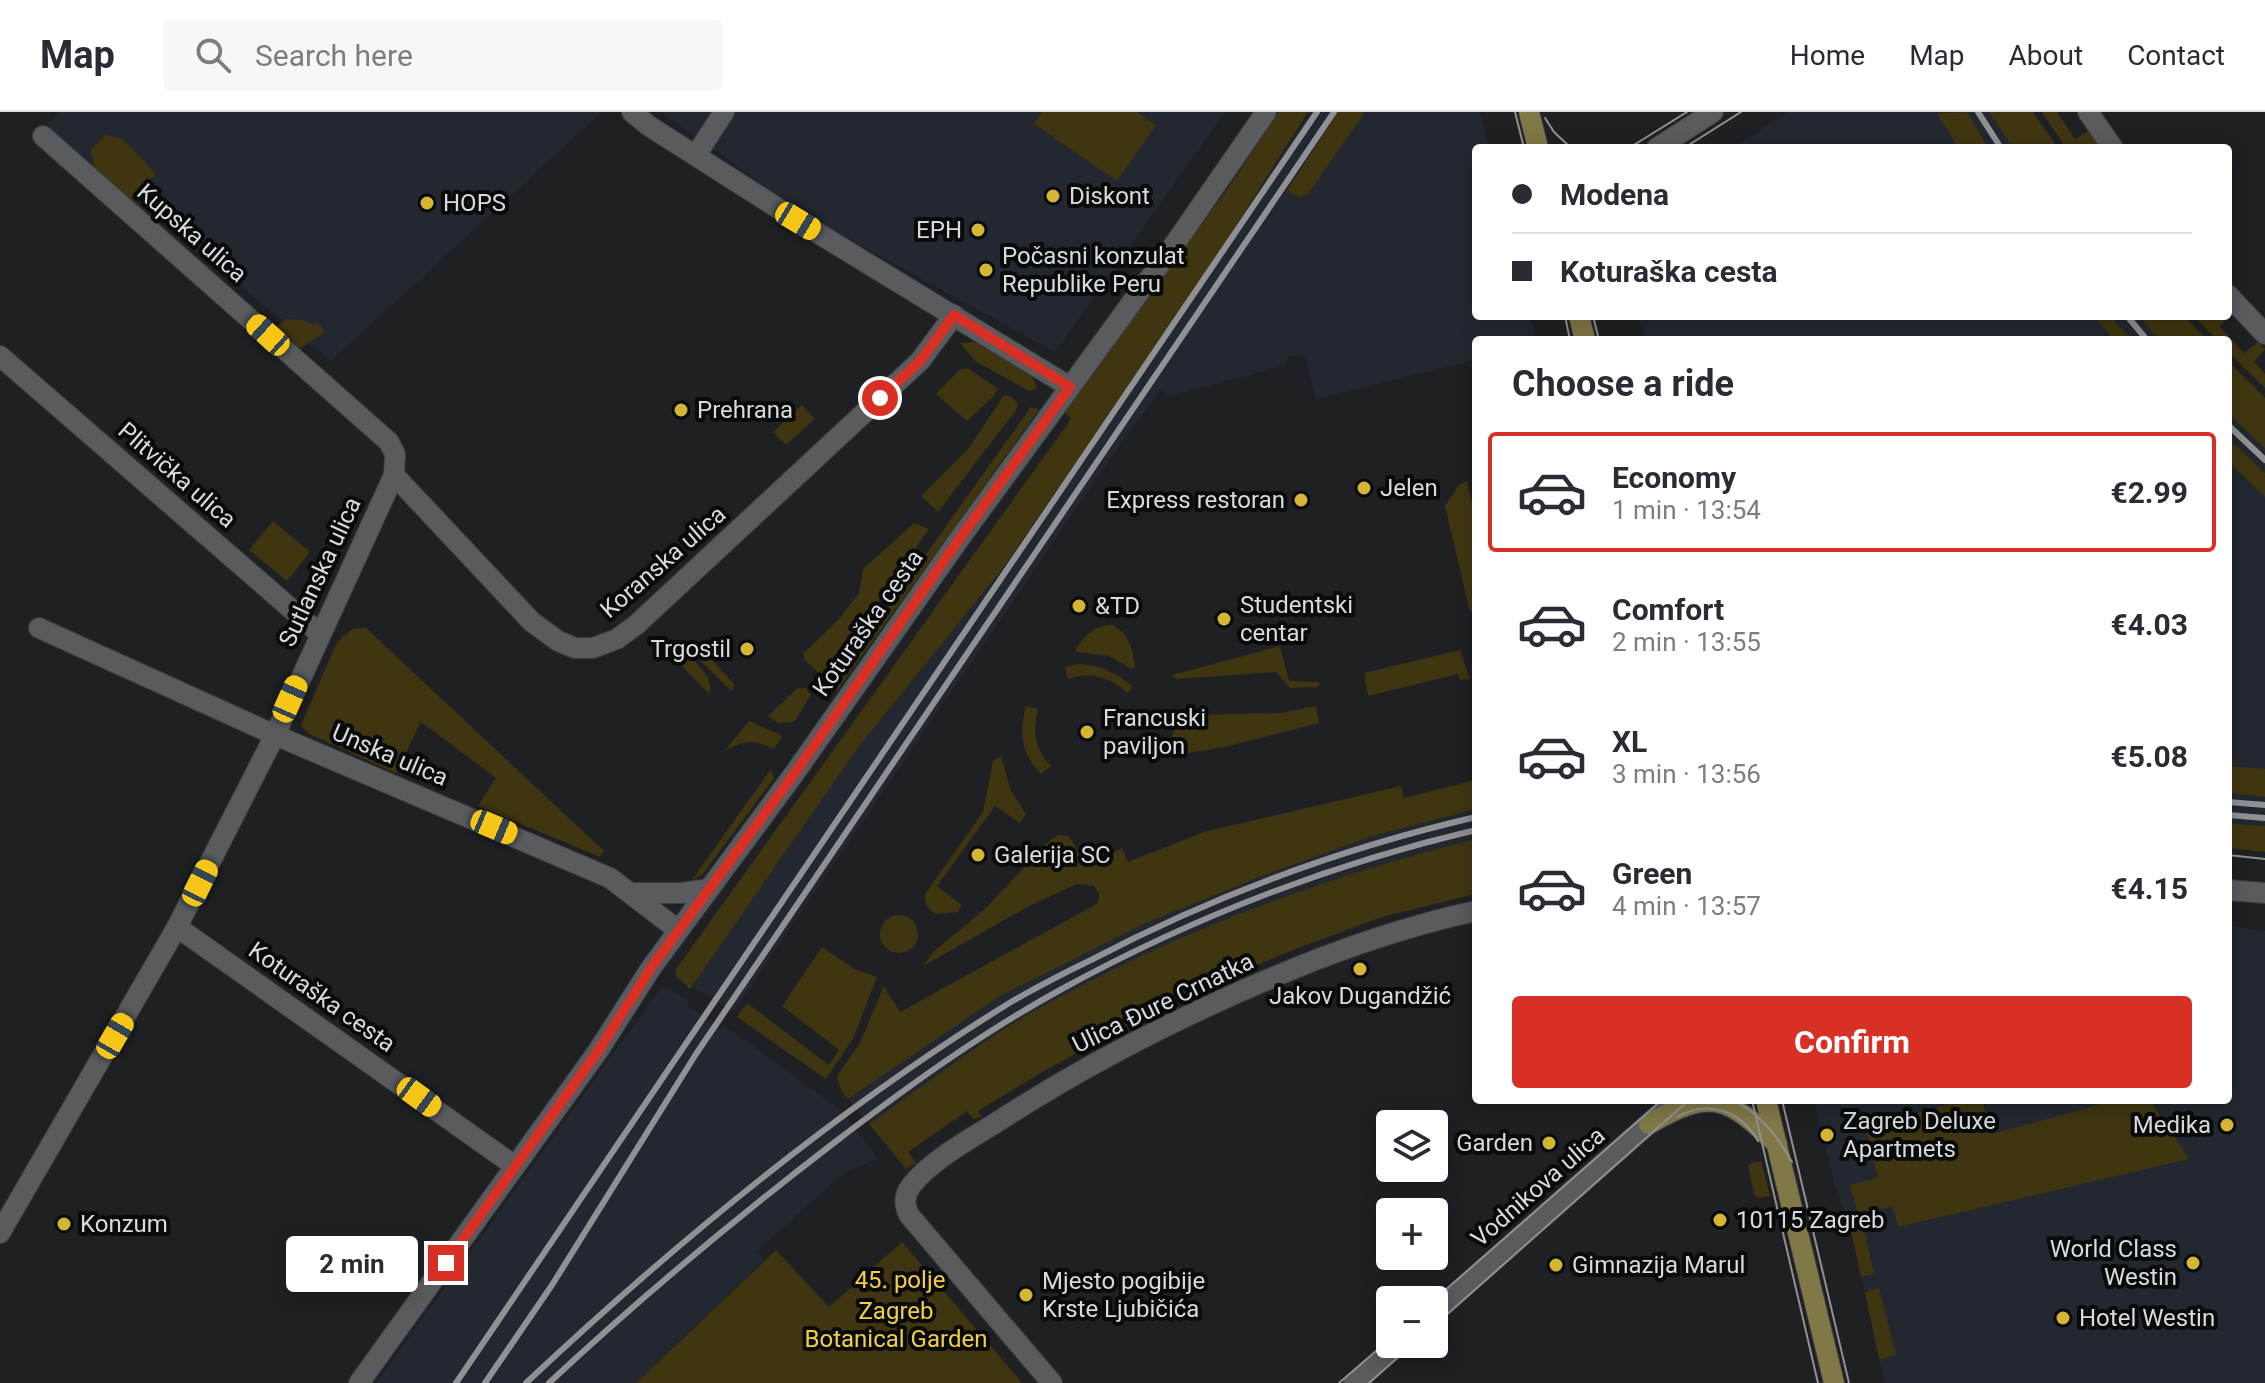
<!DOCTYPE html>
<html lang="en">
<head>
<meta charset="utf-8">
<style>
  :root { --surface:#fff; --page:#f7f7f7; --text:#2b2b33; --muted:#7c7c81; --line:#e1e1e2; --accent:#d93025 }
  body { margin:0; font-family:Roboto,sans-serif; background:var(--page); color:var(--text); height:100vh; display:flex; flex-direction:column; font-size:30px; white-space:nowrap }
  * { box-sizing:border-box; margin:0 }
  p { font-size:26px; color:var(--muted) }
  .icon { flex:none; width:44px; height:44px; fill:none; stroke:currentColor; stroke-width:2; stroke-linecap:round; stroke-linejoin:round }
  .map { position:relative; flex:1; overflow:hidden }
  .panel { position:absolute; left:1472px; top:224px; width:760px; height:768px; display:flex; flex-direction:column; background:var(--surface); border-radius:8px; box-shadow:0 4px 20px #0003 }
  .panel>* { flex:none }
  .hud { position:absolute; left:1472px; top:32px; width:760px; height:176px; border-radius:8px; box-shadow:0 4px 20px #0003; display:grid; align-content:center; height:176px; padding:0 40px; background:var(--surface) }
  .controls { position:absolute; left:1376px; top:998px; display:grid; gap:16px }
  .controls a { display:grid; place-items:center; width:72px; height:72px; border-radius:8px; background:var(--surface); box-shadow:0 4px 20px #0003; font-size:40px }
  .end { position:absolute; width:36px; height:36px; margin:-18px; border:10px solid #d93025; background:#fff; box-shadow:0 0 0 4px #fff }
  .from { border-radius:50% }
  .bubble { position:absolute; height:56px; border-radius:8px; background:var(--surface); box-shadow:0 4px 20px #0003; font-size:26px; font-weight:700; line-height:56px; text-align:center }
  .car { position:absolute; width:24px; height:48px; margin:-24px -12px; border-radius:10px; box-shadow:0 0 6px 2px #0007; background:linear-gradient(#f5c518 24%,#345 0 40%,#f5c518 0 76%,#345 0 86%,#f5c518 0) }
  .hud b { display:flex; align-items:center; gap:28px; height:76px; font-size:30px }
  .hud b+b { border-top:2px solid var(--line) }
  .hud i { width:20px; height:20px; background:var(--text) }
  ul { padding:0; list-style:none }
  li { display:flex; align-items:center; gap:24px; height:120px; margin:0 16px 12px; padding:0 24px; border:4px solid transparent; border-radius:8px }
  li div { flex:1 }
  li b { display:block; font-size:30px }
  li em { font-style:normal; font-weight:700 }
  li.selected { border-color:var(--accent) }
  li>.icon { width:72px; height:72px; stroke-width:1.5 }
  h2 { padding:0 40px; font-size:36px; line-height:96px }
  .primary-button { display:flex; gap:16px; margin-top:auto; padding:16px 40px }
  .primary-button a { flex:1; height:92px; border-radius:8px; background:var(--accent); color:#fff; font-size:32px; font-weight:700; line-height:92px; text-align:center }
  header { display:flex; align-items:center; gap:48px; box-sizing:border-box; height:112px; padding:0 40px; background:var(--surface); border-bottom:2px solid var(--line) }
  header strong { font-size:38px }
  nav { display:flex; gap:44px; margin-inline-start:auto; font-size:28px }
  .search { width:560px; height:72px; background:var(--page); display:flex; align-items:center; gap:20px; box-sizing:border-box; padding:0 28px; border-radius:8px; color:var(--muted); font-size:30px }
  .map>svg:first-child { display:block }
  .built { fill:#232830 }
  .green { fill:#3f3510 }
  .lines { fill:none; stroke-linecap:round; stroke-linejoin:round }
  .minor-casing { stroke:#3a3c3f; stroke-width:22 }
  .tertiary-casing { stroke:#3a3c3f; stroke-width:22 }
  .secondary-casing { stroke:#3a3c3f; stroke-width:22 }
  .minor { stroke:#595b5f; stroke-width:20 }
  .tertiary { stroke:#595b5f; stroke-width:20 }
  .secondary { stroke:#817847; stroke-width:20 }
  .tram { stroke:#909194; stroke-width:2 }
  .rail { stroke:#909194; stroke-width:6 }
  .route { stroke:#d93025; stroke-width:10 }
  .poi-dot { fill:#d5b534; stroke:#090a0b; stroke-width:3 }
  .labels { text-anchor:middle; stroke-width:8; stroke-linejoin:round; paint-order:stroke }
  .poi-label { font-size:24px; fill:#d9dadc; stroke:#090a0b; text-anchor:start }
  .street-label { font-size:24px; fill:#d9dadc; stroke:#090a0b }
  .park-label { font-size:24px; fill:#f3cf44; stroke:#090a0b }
</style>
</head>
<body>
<header>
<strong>Map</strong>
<div class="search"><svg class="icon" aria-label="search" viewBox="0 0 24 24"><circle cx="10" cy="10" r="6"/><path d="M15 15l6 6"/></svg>Search here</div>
<nav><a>Home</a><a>Map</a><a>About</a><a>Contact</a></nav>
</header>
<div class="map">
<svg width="2265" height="1271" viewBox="0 0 2265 1271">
  <rect width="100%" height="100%" fill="#1e2023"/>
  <!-- built -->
  <g class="built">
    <polygon points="61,0 602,0 331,249 46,14"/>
    <polygon points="661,0 1225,0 1055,240 804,102"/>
    <polygon points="1310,0 1338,0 1287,77 1298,84 1308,82 1365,0 1480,0 1489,36 1476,36 1476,204 1530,204 1536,228 1476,228 1476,248 1316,287 1305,242 1289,245 1283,254 1166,285 1162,276 1110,347 733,900 692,874 857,637 1006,452 1222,136"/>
    <polygon points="1788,0 1937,0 1958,36 1733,36"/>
    <polygon points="1967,0 1989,0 2013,36 1989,36"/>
    <polygon points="1639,204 2093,204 2114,228 1645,228"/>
    <polygon points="2110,204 2139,204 2159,228 2132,228"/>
    <polygon points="2228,301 2265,337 2265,361 2228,326"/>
    <polygon points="2228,349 2265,385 2265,657 2228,654"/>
    <polygon points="2228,681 2265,685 2265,714 2228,711"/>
    <polygon points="1476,697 1476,727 1306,777 1152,839 1018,909 869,1012 848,987 1000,884 1141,813 1262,764 1373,724"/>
    <polygon points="2228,814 2265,819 2265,1271 1885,1271 1851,1119 1836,1077 1814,988 2228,988"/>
    <polygon points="666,875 688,888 686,893 722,916 724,913 839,997 878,1046 844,1061 757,1139 764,1148 635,1271 376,1271 660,877"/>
  </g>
  <!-- green -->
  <g class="green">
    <polygon points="1042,0 1136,0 1156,13 1117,69 1034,12"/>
    <polygon points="1279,0 1308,0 1222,136 1006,452 857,637 690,877 676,864 676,857 1071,307 1063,299 1224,82"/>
    <polygon points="1338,0 1365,0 1308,82 1298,85 1287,78"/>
    <polygon points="1967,0 1989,36 1958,36 1937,1"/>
    <polygon points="1989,0 2033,0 2058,36 2013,36"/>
    <polygon points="2042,0 2057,0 2075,27 2089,19 2098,31 2091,36 2066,36"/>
    <polygon points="105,23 123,27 156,62 131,86 275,216 286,207 304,208 309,212 318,211 325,220 301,236 292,233 94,58 91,38"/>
    <polygon points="2228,198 2232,202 2219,214 2244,241 2258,230 2265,237 2254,250 2265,262 2265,276 2228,240 2228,228 2217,228 2195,205 2228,204"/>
    <polygon points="2093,204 2110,204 2132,228 2114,228"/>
    <polygon points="2139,204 2184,204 2208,228 2159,228"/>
    <path d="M974,230C997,240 1030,251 1037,276L1029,279L975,249L960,231Z"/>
    <polygon points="2228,249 2265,286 2265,337 2228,301"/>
    <polygon points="968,256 998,277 994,284 967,309 936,282 959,258"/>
    <polygon points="1004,283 1010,284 1018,291 1016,298 938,400 921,384 969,336"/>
    <polygon points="802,293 815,307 786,333 773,320"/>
    <polygon points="1031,295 1038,297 1037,300 836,580 832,574"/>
    <polygon points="2228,326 2265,361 2265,385 2228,349"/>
    <polygon points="1467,369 1476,408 1476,507 1469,496 1445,394 1459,373"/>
    <polygon points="273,409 310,440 287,469 249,438"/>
    <polygon points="914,411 929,417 825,567 805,548 803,542 840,506 859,481 863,457"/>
    <path d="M1113,513C1130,523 1132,536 1135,555L1132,557L1109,544L1077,540L1076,537C1087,521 1093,514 1113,513Z"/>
    <polygon points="365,515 604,739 600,745 478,694 496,666 421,610 396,661 307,621 301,613 337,530 352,517"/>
    <path d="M657,528C663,530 671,531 676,534C690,544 716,565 709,582Z"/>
    <polygon points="1280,534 1289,569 1319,570 1319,575 1290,576 1276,560 1176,567 1172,563"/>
    <polygon points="700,535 735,573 731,579 690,538"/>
    <polygon points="1460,538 1470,567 1460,568 1458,562 1368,584 1364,561"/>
    <path d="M1079,552C1102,554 1116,560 1133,575L1127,581C1111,565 1089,559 1068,567L1065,555Z"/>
    <polygon points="798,576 806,576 811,583 794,610 778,611 768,604"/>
    <path d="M1026,594L1038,597C1033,619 1034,637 1051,654L1041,662C1021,643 1019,619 1026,594Z"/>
    <polygon points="1316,594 1319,611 1225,635 1176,643 1170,636 1174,617 1184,603 1280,601"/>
    <path d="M749,609L783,624L774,637C751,627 747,628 724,639Z"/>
    <polygon points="1001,644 1011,679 1026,702 1020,711 995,694 937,774 962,793 958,800 935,802 926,793 925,782 983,700 993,649"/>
    <polygon points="2228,654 2265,657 2265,685 2228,681"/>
    <polygon points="771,657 774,666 702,763 691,769"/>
    <polygon points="1476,668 1476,697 1373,724 1262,764 1141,813 1000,884 848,987 841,978 837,964 860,931 884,874 900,900 1098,791 1099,781 1094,774 1077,772 1031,793 923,854 933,840 984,798 1049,729 1059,723 1069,724 1087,755 1122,736 1128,750 1204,720 1401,674 1404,686"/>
    <polygon points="2228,711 2265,714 2265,740 2228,736"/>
    <path d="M1476,727V782L1382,805L1298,836L1180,885L1044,959L978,999L982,1005L973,1007L967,999L908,1040L916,1051L906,1057L869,1012C919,978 967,939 1019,908C1160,826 1318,766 1476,727Z"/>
    <circle cx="899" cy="822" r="19"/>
    <polygon points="822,835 855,857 877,865 853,927 826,967 737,905 747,891 829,953 839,938 782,894"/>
    <polygon points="1964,988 1982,988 1993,1022 2116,988 2150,988 2189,1047 1898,1115 1893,1094 1858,1103 1850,1073 1878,1066 1865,1016"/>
    <polygon points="1761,1049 1770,1084 1758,1086 1754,1082 1748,1054 1751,1051"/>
    <polygon points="1864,1116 1874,1162 1861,1165 1851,1119"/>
    <polygon points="902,1130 1022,1271 636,1271 776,1138 829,1195"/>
    <polygon points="1879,1176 1896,1243 1879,1247 1865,1180"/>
  </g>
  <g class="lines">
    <defs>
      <g id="minor">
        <polyline points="632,0 649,14 798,109 1070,275"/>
        <polyline points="2088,0 2113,36"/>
        <polyline points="696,43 724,0"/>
        <polyline points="2228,183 2265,222"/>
        <polyline points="0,244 319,521"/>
        <polyline points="394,363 532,510 558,529 575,536 593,536 617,527 636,513 920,249 954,203"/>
        <polyline points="39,516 275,623 610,766 678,818"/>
        <polyline points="633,781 681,781 709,777"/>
        <polyline points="177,815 515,1054"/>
        <polyline points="0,1121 177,815 275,623 394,363 395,342 389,330 43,24"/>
        <polyline points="359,1271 598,939 651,856 794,662 960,426 1176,130 1266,0"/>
        <path d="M1052,1271L909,1103C904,1093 904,1083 911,1074C929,1050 968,1028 994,1012C1094,947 1202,893 1313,849C1367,828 1420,811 1476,799"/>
      </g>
      <g id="tertiary">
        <polyline points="1657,36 1713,0"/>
        <polyline points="2228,778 2265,781"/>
        <polyline points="1434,1201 1662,1000"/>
        <polyline points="1354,1271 1399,1232"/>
      </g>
      <g id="secondary">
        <polyline points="1529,0 1538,36"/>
        <polyline points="1579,204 1585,228"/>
        <polyline points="1766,988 1834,1271"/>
        <path d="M1649,1012C1711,976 1727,984 1777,1032"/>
      </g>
    </defs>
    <!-- minor casing -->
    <use href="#minor" class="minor-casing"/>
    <!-- tertiary casing -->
    <use href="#tertiary" class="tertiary-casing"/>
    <!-- secondary casing -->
    <use href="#secondary" class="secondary-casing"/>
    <!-- minor -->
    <use href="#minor" class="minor"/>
    <!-- tertiary -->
    <use href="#tertiary" class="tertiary"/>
    <!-- secondary -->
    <use href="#secondary" class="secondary"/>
    <!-- tram -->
    <g class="tram">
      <polyline points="1515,0 1524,36"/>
      <polyline points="1545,6 1554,20 1571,36"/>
      <polyline points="1629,36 1687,0"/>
      <polyline points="1684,36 1741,0"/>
      <polyline points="1565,204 1570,228"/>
      <polyline points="1593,204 1599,228"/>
      <polyline points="2228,743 2265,747"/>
      <path d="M1732,988C1759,1000 1778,1025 1792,1050"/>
      <polyline points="1752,988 1818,1271"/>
      <polyline points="1782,988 1849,1271"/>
      <path d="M1677,1005C1708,987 1741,999 1758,1029"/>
      <polyline points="1434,1188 1662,988"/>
      <polyline points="1434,1214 1689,988"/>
      <polyline points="1339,1271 1390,1227"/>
      <polyline points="1369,1271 1413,1232"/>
    </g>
    <!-- rail -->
    <g class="rail">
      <polyline points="1978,0 2001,36"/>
      <polyline points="2127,204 2147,228"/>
      <polyline points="2228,313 2265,348"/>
      <polyline points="2228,690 2265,693"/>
      <polyline points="2228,703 2265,706"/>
      <polyline points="456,1271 1317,0"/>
      <polyline points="485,1271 552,1173 696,942 1334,0"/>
      <path d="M526,1271C674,1132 837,997 1011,890C1037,875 1064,861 1091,848C1213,784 1342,736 1476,705"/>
      <path d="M549,1271C640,1186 736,1106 835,1030C907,975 980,922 1060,878C1191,806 1331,752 1476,718"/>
    </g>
  </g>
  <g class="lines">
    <!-- route -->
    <polyline class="route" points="446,1151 598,939 651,856 794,662 960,426 1070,275 954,203 920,249 880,286"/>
  </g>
  <!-- markers -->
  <g class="poi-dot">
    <circle cx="1053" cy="84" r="8"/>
    <circle cx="427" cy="91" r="8"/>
    <circle cx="978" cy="118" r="8"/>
    <circle cx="986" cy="158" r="8"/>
    <circle cx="681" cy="298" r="8"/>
    <circle cx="1364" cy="376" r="8"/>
    <circle cx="1301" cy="388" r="8"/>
    <circle cx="1079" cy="494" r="8"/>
    <circle cx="1224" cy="507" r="8"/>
    <circle cx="747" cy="537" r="8"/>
    <circle cx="1087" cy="620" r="8"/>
    <circle cx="978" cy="743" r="8"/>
    <circle cx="1360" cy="857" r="8"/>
    <circle cx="2227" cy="1013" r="8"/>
    <circle cx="1827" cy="1023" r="8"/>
    <circle cx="1549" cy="1031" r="8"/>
    <circle cx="1720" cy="1108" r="8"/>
    <circle cx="64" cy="1112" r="8"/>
    <circle cx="2193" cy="1151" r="8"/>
    <circle cx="1556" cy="1153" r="8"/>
    <circle cx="1026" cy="1183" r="8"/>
    <circle cx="2063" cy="1206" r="8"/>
  </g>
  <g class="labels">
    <!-- poi labels -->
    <g class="poi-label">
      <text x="1069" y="92">Diskont</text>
      <text x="443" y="99">HOPS</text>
      <text x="962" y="126" text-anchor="end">EPH</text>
      <text x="1002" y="152">Počasni konzulat<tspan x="1002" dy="28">Republike Peru</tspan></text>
      <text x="697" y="306">Prehrana</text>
      <text x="1380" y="384">Jelen</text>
      <text x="1285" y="396" text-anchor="end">Express restoran</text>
      <text x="1240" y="501">Studentski<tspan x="1240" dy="28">centar</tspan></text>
      <text x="1095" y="502">&amp;TD</text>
      <text x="731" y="545" text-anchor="end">Trgostil</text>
      <text x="1103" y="614">Francuski<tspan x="1103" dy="28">paviljon</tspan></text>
      <text x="994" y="751">Galerija SC</text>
      <text x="1360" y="892" text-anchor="middle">Jakov Dugandžić</text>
      <text x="1843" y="1017">Zagreb Deluxe<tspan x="1843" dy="28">Apartmets</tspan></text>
      <text x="2211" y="1021" text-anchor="end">Medika</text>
      <text x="1533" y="1039" text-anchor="end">Garden</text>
      <text x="1736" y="1116">10115 Zagreb</text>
      <text x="80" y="1120">Konzum</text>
      <text x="2177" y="1145" text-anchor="end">World Class<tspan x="2177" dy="28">Westin</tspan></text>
      <text x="1572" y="1161">Gimnazija Marul</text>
      <text x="1042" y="1177">Mjesto pogibije<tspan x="1042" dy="28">Krste Ljubičića</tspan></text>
      <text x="2079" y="1214">Hotel Westin</text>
    </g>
    <!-- street labels -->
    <g class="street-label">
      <text transform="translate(192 121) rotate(41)" y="8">Kupska ulica</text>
      <text transform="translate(177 363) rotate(41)" y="8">Plitvička ulica</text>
      <text transform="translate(663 450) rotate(-41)" y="8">Koranska ulica</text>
      <text transform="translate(320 460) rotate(-65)" y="8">Sutlanska ulica</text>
      <text transform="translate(868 511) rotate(-55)" y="8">Koturaška cesta</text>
      <text transform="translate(390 643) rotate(23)" y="8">Unska ulica</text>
      <text transform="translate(322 885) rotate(35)" y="8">Koturaška cesta</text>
      <text transform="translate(1163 891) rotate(-26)" y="8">Ulica Đure Crnatka</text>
      <text transform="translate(1538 1075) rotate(-41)" y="8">Vodnikova ulica</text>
    </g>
    <!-- park labels -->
    <g class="park-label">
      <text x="900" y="1176">45. polje</text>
      <text x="896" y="1207">Zagreb<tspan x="896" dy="28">Botanical Garden</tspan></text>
    </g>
  </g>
</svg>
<div class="controls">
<a><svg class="icon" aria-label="layers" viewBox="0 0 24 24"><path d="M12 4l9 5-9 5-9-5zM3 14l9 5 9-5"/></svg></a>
<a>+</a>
<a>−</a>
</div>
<i class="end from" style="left:880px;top:286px"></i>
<i class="end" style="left:446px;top:1151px"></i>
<div class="bubble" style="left:286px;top:1124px;width:132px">2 min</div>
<i class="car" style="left:798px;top:109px;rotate:121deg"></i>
<i class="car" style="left:268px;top:223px;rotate:312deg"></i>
<i class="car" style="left:290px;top:587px;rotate:24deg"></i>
<i class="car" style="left:494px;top:715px;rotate:113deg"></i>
<i class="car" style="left:200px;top:771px;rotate:26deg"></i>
<i class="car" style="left:115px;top:924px;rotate:30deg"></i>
<i class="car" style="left:419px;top:985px;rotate:126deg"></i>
<div class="hud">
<b><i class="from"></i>Modena</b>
<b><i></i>Koturaška cesta</b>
</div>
<section class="panel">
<h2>Choose a ride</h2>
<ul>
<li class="selected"><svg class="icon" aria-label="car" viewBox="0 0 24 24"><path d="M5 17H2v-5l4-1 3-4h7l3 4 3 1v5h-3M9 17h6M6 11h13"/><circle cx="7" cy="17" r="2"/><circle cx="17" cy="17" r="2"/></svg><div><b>Economy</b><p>1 min · 13:54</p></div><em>€2.99</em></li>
<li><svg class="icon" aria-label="car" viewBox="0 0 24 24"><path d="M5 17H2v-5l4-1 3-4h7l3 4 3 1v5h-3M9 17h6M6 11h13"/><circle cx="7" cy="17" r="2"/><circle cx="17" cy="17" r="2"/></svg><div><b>Comfort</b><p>2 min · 13:55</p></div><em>€4.03</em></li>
<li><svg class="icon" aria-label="car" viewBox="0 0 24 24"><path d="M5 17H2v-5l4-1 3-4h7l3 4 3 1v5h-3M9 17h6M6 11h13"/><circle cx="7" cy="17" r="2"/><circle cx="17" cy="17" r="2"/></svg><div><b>XL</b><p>3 min · 13:56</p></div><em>€5.08</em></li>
<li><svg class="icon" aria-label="car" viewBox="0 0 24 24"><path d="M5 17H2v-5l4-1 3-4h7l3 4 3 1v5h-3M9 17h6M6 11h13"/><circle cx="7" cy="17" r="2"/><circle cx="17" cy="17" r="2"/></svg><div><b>Green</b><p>4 min · 13:57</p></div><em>€4.15</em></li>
</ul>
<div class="primary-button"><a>Confirm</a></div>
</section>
</div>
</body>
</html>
